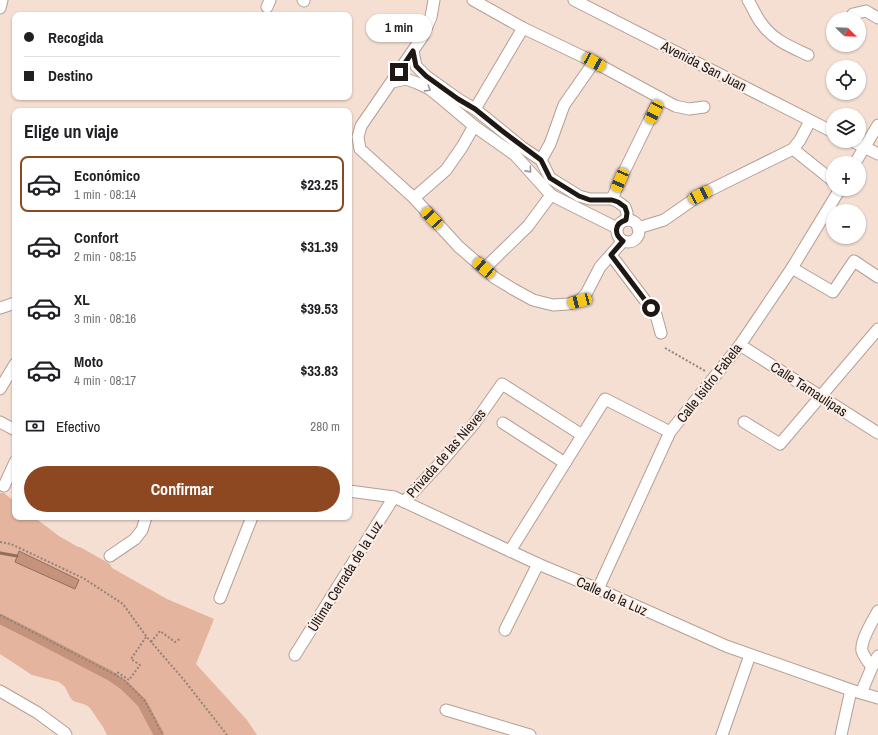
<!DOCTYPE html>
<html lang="es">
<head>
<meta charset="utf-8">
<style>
  :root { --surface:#fff; --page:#f6f6f6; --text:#202124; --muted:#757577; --line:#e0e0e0; --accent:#8e4821 }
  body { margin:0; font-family:"Archivo Narrow",sans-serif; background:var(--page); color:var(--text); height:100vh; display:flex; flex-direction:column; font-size:15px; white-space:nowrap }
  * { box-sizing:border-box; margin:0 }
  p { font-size:13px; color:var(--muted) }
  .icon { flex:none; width:22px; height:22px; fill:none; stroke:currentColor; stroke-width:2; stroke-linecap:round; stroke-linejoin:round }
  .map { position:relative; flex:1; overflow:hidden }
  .sheet { position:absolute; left:12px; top:108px; width:340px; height:412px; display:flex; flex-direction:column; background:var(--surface); border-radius:8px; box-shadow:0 1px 3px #0004 }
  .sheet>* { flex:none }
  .hud { position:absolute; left:12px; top:12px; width:340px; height:88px; border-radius:8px; box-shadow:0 1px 3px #0004; display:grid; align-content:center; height:88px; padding:0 12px; background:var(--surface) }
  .needle { width:26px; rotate:113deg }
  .buttons { position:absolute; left:826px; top:12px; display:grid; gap:8px }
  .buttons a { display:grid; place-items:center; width:40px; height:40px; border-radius:50%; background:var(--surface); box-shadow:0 1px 3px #0004; font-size:20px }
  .end { position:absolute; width:18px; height:18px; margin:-9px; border:5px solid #1f1713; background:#fff; box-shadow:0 0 0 2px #fff }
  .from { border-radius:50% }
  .bubble { position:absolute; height:28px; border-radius:14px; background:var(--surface); box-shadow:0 1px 3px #0004; font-size:13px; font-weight:700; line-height:28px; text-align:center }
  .car { position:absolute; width:12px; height:24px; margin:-12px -6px; border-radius:5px; box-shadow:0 0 3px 1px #0007; background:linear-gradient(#f5c518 24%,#345 0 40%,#f5c518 0 76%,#345 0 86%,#f5c518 0) }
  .hud b { display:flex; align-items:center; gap:14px; height:38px; font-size:15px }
  .hud b+b { border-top:1px solid var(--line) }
  .hud i { width:10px; height:10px; background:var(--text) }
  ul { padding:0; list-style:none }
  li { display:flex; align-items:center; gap:12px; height:56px; margin:0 8px 6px; padding:0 4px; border:2px solid transparent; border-radius:8px }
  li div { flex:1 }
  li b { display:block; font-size:15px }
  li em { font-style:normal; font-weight:700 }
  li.current { border-color:var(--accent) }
  li>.icon { width:36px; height:36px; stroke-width:1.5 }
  h2 { padding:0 12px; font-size:18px; line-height:48px }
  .pay { display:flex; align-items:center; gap:10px; height:44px; padding:0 12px; font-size:15px }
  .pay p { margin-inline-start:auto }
  .button { display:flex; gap:8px; margin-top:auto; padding:8px 12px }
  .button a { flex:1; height:46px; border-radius:24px; background:var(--accent); color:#fff; font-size:16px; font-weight:700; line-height:46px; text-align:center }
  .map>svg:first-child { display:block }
  .green { fill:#e4b49e }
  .water { fill:#c5937b; stroke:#936e5c }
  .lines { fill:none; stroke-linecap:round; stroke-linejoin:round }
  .stream { stroke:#936e5c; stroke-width:3 }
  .canal { stroke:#c5937b; stroke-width:10 }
  .minor-casing { stroke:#b59f95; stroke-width:13 }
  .path { stroke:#93837a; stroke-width:2; stroke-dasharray:2 2; stroke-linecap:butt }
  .minor { stroke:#fff; stroke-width:11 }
  .oneway { stroke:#9a9795 }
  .route { stroke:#1f1713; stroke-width:5 }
  .labels { text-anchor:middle; stroke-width:4; stroke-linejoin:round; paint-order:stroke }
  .street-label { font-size:14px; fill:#1f1713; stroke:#fcede6 }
</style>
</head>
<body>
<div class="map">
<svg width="878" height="735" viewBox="0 0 878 735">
  <rect width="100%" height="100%" fill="#f5ded2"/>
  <!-- green -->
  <polygon class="green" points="0,493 4,493 15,502 15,517 34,517 59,536 78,547 80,547 110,564 112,568 167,599 214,619 196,664 247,720 257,735 107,735 103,727 90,708 86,705 73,701 70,697 65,687 59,682 32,675 0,654"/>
  <!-- water -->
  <polygon class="water" points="19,551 79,580 75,589 15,562"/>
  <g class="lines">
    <!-- stream -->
    <polyline class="stream" points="0,553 17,556"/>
    <!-- canal -->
    <polyline class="canal" points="0,619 34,636 109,675 125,686 142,703 159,735"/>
    <defs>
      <g id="minor">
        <polyline points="303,0 304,1"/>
        <polyline points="434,0 431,17 423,36 361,126 358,137 360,149 414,198 459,247 495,278 513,289 533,300 553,305 568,304 579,301 586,294 600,267 623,241"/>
        <polyline points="473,0 523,28 594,62 675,106 689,109 704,107"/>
        <polyline points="574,0 833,132"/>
        <path d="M748,0C753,8 756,17 762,24C773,40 791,47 808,55"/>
        <polyline points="267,7 270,0"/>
        <polyline points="0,8 2,0"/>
        <polyline points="853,14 866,11 878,18"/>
        <polyline points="413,51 416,66 426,76 458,99 475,109 523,148 541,160 550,178 579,196 590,199 612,199 618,202 625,207 627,213 627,220"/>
        <polyline points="392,82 406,79 417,83 428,88 442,99 474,126 515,155 551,195 617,228"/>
        <polyline points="475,109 523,28"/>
        <polyline points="852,141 878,154"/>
        <polyline points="793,149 833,181"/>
        <polyline points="541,160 550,144 564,105 594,62"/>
        <polyline points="855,163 878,125"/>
        <polyline points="414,198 446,170 462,147 474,126"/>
        <polyline points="612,199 620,180 660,98"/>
        <circle cx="628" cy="231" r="11"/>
        <polyline points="638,228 664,220 700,195 793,149 800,140 810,121"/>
        <polyline points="611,255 656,315 661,333"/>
        <polyline points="485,268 528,226 551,195"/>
        <polyline points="792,268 833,292 854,261 878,277"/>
        <polyline points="0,308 15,303"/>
        <polyline points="740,345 878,433"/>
        <polyline points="0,389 15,364"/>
        <polyline points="0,422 15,430"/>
        <polyline points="744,422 780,444 878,329"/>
        <polyline points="503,423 565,463"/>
        <polyline points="4,486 15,462"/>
        <polyline points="349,491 394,497 538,564 598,589 726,646 851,690 878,698"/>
        <polyline points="404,502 443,460 474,424 502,384 582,435"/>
        <polyline points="510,551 605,399 670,432"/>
        <polyline points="110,556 135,539 142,530 146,517"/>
        <polyline points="598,589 670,432 740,345 792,268 840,189"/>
        <polyline points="220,598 252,517"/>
        <polyline points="505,630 538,564"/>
        <polyline points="295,655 394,497"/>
        <path d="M872,667C869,663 864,657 862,651C860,641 873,620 878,611"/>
        <polyline points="0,691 38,713 65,733 66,735"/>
        <polyline points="861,693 872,667 878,656"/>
        <polyline points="446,710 530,735"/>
        <polyline points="722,735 750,655"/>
        <polyline points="841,735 851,690"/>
      </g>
    </defs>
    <!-- minor casing -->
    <use href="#minor" class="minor-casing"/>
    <!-- path -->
    <g class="path">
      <polyline points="665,348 705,371"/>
      <polyline points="0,542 11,544 83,578 123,604 146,636 184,680 227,735"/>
      <polyline points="0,615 123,679 145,701 163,735"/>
      <polyline points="151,642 160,631 175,642 181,638"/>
      <polyline points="115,675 117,672 129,680 140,665 131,659 146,637"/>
    </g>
    <!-- minor -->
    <use href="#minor" class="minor"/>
  </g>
  <!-- one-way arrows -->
  <defs><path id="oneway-chevron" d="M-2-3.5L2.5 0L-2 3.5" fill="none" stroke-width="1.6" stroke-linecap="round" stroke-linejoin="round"/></defs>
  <g class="oneway">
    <use href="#oneway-chevron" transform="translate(428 89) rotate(32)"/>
    <use href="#oneway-chevron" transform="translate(529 170) rotate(48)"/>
  </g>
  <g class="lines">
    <!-- route -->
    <path class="route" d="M399,72L413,51L416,66L426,76L458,99L475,109L501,130L541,160L550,178L579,196L590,200H612L618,202L625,207L627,213L626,220C615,223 613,234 623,241L611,255L651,308"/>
  </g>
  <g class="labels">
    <!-- street labels -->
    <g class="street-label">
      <text transform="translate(704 66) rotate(27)" y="5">Avenida San Juan</text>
      <text transform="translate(709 383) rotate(-52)" y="5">Calle Isidro Fabela</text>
      <text transform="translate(809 389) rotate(33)" y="5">Calle Tamaulipas</text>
      <text transform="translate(446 453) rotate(-49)" y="5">Privada de las Nieves</text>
      <text transform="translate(345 576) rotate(-58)" y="5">Última Cerrada de la Luz</text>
      <text transform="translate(612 596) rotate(24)" y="5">Calle de la Luz</text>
    </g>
  </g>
</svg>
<div class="buttons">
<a><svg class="needle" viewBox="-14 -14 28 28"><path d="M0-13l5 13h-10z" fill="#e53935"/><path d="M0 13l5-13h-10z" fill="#757577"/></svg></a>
<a><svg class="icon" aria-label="locate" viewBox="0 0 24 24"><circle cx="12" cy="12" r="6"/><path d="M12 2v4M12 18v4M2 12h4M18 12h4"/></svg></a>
<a><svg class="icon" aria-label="layers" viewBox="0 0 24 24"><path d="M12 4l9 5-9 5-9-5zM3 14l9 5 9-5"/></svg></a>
<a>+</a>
<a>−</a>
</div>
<i class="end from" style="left:651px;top:308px"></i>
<i class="end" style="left:399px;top:72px"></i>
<div class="bubble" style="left:366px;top:14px;width:66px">1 min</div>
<i class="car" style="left:594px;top:62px;rotate:119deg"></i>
<i class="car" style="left:654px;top:112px;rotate:206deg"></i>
<i class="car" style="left:620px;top:180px;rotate:203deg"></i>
<i class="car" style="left:700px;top:195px;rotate:63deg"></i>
<i class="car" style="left:432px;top:218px;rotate:317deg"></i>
<i class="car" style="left:484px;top:268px;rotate:311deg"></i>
<i class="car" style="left:580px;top:301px;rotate:255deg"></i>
<div class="hud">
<b><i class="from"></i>Recogida</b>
<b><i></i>Destino</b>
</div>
<section class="sheet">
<h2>Elige un viaje</h2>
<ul>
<li class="current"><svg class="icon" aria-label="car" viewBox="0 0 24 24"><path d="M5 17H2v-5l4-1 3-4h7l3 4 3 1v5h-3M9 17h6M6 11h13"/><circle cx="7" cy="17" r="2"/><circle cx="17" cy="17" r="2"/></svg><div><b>Económico</b><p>1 min · 08:14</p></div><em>$23.25</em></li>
<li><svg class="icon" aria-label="car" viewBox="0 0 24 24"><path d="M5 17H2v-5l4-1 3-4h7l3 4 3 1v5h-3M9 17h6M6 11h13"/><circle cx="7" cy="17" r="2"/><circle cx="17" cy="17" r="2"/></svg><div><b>Confort</b><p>2 min · 08:15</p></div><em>$31.39</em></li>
<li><svg class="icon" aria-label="car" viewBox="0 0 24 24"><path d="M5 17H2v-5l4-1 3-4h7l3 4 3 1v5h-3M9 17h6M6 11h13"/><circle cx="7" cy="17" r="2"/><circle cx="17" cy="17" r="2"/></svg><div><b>XL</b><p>3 min · 08:16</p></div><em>$39.53</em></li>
<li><svg class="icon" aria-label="car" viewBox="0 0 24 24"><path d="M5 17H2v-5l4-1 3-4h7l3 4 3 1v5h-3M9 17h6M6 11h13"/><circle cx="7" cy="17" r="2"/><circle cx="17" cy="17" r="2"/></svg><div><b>Moto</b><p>4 min · 08:17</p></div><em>$33.83</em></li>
</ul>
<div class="pay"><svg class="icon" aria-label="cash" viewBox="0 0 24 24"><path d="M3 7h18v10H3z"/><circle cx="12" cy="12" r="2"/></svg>Efectivo<p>280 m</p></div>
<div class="button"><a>Confirmar</a></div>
</section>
</div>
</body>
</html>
